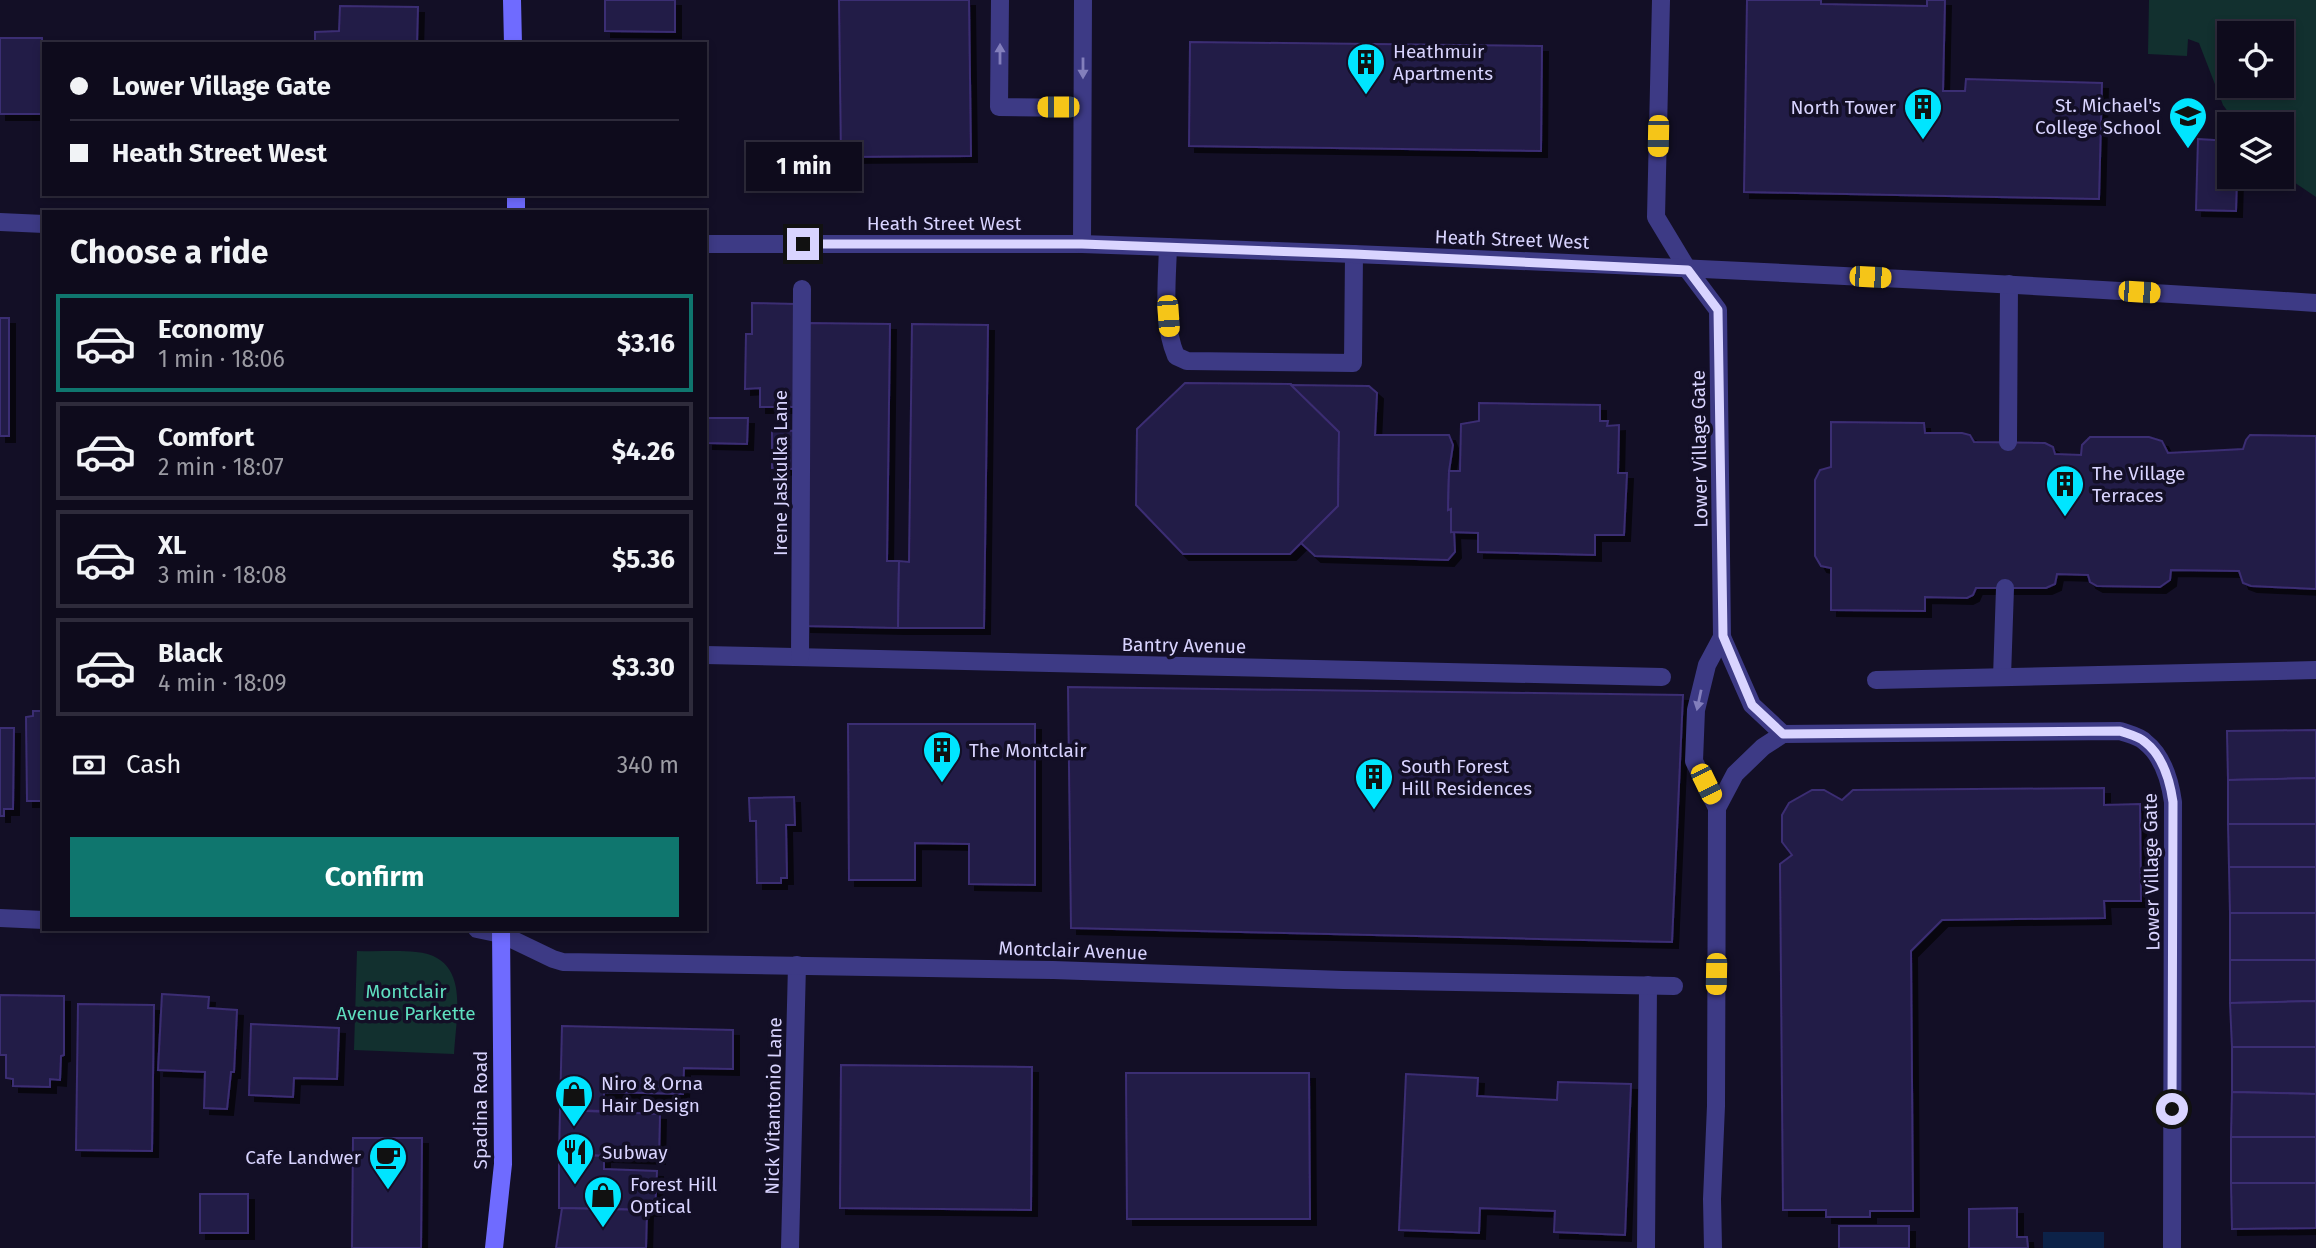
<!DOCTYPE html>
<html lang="en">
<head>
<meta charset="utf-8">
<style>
  :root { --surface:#0e0b1c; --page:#171425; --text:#f1f3f6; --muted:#9b9ba3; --line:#2e2b3b; --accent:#0f766e }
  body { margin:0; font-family:"Fira Sans",sans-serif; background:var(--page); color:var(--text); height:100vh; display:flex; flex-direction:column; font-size:26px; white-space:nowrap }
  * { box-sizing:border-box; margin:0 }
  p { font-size:23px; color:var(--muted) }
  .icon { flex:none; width:38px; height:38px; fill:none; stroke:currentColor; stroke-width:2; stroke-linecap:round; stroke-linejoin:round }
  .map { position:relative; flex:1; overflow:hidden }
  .details { position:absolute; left:42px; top:210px; width:665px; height:721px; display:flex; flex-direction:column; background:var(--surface); border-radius:0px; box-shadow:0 4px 10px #0003,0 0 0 2px var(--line) }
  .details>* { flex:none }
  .banner { position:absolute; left:42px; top:42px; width:665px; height:154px; border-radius:0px; box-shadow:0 4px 10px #0003,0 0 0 2px var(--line); display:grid; align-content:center; height:154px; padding:0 28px; background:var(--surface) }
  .fabs { position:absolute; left:2217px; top:21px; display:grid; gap:14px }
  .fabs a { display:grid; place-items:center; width:77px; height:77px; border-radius:0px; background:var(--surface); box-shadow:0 4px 10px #0003,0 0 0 2px var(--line); font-size:35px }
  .end { position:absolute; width:32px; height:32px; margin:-16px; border:9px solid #d9d4ff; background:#111; box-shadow:0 0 0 4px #111 }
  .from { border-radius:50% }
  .bubble { position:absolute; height:49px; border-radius:0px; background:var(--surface); box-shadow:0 4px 10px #0003,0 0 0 2px var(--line); font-size:23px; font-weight:700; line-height:49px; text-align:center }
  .car { position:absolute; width:21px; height:42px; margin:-21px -10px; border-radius:9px; box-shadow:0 0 5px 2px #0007; background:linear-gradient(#f5c518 24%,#345 0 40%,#f5c518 0 76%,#345 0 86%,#f5c518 0) }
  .banner b { display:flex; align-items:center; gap:24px; height:66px; font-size:26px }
  .banner b+b { border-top:2px solid var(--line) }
  .banner i { width:18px; height:18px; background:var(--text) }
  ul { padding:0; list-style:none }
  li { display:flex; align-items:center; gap:21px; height:98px; margin:0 14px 10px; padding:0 14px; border:4px solid var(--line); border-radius:0px }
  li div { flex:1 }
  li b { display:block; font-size:26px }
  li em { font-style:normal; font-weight:700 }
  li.selected { border-color:var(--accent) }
  li>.icon { width:63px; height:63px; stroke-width:1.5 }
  h2 { padding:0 28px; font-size:32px; line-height:84px }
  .pay { display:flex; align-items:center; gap:18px; height:77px; padding:0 28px; font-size:26px }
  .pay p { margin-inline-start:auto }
  .cta { display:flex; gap:14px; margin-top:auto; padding:14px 28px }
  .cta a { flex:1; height:80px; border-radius:0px; background:var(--accent); color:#fff; font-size:28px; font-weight:700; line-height:80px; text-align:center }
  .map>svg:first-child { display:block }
  .green { fill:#12302f; fill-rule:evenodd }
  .water { fill:#0c2248 }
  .building { fill:#241b47; stroke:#3b2d73; stroke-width:2; filter:url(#shadow) }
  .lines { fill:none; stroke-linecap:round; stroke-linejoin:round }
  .lane { stroke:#3d3a85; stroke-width:18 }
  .street { stroke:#3d3a85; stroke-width:18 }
  .secondary { stroke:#6f6bff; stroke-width:18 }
  .oneway { fill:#837fbc }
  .route { stroke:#d9d4ff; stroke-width:9 }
  .labels { text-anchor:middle; stroke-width:7; stroke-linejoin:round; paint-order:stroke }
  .poi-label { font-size:19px; fill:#d9d4ff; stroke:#130f26; text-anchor:start }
  .street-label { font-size:19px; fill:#d9d4ff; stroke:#130f26 }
  .park-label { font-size:19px; fill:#5fe0c0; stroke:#130f26 }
</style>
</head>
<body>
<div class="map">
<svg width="2316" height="1248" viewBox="0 0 2316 1248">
  <defs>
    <filter id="shadow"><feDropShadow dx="6" dy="6" stdDeviation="0" flood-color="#0009"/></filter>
  </defs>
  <rect width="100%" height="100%" fill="#130f26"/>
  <!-- green -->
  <g class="green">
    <path d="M2149,0H2316V197L2282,174V124H2237L2223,105L2199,43L2188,39L2187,56L2148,54ZM2282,33V86H2230V33Z"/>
    <path d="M357,951C376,952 397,950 416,952C471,957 456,1015 454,1054L354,1050Z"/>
  </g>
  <!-- water -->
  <rect class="water" x="2043" y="1232" width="61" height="16"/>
  <!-- building -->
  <g class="building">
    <polygon points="605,0 675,0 675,32 605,31"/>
    <polygon points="839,0 969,0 971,156 841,157"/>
    <polygon points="1747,0 1821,0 1821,4 1927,6 1927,0 1945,0 1943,91 1965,91 1966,79 2102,83 2099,199 1744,192"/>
    <polygon points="340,6 418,7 417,44 315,44 315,32 339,31"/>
    <polygon points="0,38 42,38 44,114 0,114"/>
    <polygon points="1190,42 1542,46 1541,151 1189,146"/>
    <polygon points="2198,139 2230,141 2230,177 2237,177 2236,211 2196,210"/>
    <polygon points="752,303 796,304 795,407 760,407 760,388 745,389 746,334 752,334"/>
    <rect x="0" y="318" width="9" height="118"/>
    <polygon points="808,323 890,324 887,561 899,561 898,628 805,626"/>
    <polygon points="912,324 988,325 984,628 898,628 899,561 909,562"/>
    <polygon points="1185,383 1291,384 1339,432 1338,506 1290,554 1183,554 1136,505 1137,429"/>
    <polygon points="1291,385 1369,386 1377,393 1375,435 1449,435 1453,445 1449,471 1448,510 1451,509 1451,532 1454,531 1455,552 1448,560 1315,556 1301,543 1338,506 1339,432"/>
    <polygon points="1479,403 1600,405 1600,421 1608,421 1607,426 1619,425 1618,473 1627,473 1624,535 1595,535 1595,555 1478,552 1478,533 1451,532 1451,509 1448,510 1449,471 1460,471 1461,424 1479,421"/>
    <polygon points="707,418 748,418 747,444 707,443"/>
    <polygon points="1831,422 1924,423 1925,433 1962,433 1970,435 1974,442 2045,443 2053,447 2055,454 2081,455 2082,445 2090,437 2149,437 2162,441 2168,453 2243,449 2246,440 2250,435 2316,436 2316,589 2251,586 2243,583 2239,571 2171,570 2170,580 2160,587 2097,586 2090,582 2088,575 2057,574 2055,584 2046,588 1976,588 1973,595 1967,598 1925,597 1925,611 1831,610 1831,568 1821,566 1815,556 1815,480 1820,470 1831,467"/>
    <polygon points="772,430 796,431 794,469 772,468"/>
    <polygon points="1068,687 1683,695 1672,942 1071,928"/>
    <polygon points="33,711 44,711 44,801 27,801 26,717 33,716"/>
    <polygon points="848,724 1035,724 1035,885 969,884 969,844 915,843 915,880 849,880"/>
    <polygon points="0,728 14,728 13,809 4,809 4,816 0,816"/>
    <polygon points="2316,730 2316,778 2228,780 2227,731"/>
    <polygon points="2316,778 2316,824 2228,824 2228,780"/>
    <polygon points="2104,788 2104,805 2140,804 2141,901 2104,901 2105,918 1942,920 1911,951 1913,1211 1870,1211 1870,1217 1826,1217 1826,1210 1783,1210 1780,864 1792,855 1782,842 1782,815 1789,803 1812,790 1824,790 1842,800 1853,790"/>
    <polygon points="794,797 795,825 786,825 787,878 781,878 781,883 757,883 756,821 750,821 749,798"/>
    <polygon points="2228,824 2316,824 2316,867 2229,867"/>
    <polygon points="2229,867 2316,867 2316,913 2230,913"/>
    <rect x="2230" y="913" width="86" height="47"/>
    <polygon points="2230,960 2316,960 2316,1001 2230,1003"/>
    <polygon points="162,994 209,997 208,1008 237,1010 234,1072 231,1072 227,1109 204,1108 205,1072 158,1070"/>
    <polygon points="0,995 64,996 64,1055 61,1056 60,1080 50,1079 50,1087 13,1086 13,1079 6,1078 6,1055 0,1055"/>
    <polygon points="2316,1001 2316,1047 2232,1047 2230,1003"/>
    <polygon points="78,1004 154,1005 152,1151 76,1150"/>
    <polygon points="251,1024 339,1028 337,1079 294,1078 293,1097 249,1095"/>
    <polygon points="562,1026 733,1030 733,1069 684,1068 683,1094 604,1092 604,1111 560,1110"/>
    <polygon points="2232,1047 2316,1047 2316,1094 2232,1092"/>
    <polygon points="841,1065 1032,1067 1031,1210 840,1208"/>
    <polygon points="1126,1073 1309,1073 1310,1219 1127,1219"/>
    <polygon points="1406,1074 1478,1078 1477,1096 1557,1100 1558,1082 1631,1084 1625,1235 1554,1232 1555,1211 1480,1208 1479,1233 1399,1230"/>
    <polygon points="2232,1092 2316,1094 2316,1137 2231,1137"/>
    <polygon points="560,1110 660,1114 659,1158 559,1154"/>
    <rect x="2231" y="1137" width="85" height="46"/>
    <polygon points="353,1138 422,1138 421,1248 352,1248"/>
    <polygon points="559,1154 604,1156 604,1169 657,1171 655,1210 559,1208"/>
    <polygon points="2231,1183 2316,1183 2316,1228 2232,1229"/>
    <rect x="200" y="1194" width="48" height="39"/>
    <polygon points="562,1208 647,1210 646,1248 556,1248"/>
    <polygon points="2017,1208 2017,1237 2027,1237 2028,1248 1969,1248 1969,1209"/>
    <rect x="1839" y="1226" width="70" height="22"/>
  </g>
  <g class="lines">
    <!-- lane -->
    <g class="lane">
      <polyline points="1000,0 999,107 1082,108"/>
      <path d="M1168,247C1167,282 1162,323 1176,356L1187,361L1353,363L1354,254"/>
      <polyline points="2008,442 2009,284"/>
      <polyline points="705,655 1662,677"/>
      <polyline points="800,657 802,289"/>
      <polyline points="2002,677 2005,588"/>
      <polyline points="1876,680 2316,670"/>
      <polyline points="790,1248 797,965"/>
      <polyline points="1646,1248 1648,985"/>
    </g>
    <!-- street -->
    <g class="street">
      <path d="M1661,0L1656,217L1688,270L1718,310L1722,637L1752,705L1783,734L2120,731C2128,734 2139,736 2145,742C2163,756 2170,781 2173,802L2172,1248"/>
      <polyline points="0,222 44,224"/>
      <path d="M705,244H1082L1168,247C1551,261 1934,278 2316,303"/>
      <polyline points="1082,244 1083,0"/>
      <polyline points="1717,808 1694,761 1696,710 1707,665 1722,637"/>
      <polyline points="0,918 44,920"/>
      <polyline points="477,929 501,934 553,959 563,962 1053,970 1343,980 1674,986"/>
      <polyline points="1713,1248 1712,1199 1716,1106 1717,808 1735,774 1763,747 1783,734"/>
    </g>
    <!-- secondary -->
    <g class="secondary">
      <polyline points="512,0 513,44"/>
      <polyline points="516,194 516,212"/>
      <polyline points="494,1248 503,1164 501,929"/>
    </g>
  </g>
  <!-- one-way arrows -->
  <defs><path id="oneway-solid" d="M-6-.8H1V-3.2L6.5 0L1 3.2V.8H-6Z" transform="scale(1.75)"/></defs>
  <g class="oneway">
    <use href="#oneway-solid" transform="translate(1000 54) rotate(-90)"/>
    <use href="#oneway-solid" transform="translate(1083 68) rotate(90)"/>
    <use href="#oneway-solid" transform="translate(1699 700) rotate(102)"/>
  </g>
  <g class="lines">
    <!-- route -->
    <path class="route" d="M803,244H1082L1354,254L1688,270L1718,310L1723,636L1752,705L1783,734L2120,731C2128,734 2139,736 2145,742C2163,756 2170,781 2173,802L2172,1109"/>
  </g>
  <!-- icons -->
  <defs>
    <symbol id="building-pin" viewBox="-11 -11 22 30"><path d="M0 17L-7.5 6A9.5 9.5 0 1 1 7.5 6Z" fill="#00e5ff" stroke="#130f26"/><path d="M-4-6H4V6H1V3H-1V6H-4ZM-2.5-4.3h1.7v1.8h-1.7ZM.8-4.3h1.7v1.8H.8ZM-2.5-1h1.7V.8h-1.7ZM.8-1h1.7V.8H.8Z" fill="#111"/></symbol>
    <symbol id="school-pin" viewBox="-11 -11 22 30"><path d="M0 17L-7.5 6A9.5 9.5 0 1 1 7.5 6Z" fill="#00e5ff" stroke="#130f26"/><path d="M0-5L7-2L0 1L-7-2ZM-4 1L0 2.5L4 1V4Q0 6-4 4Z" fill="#111"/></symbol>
    <symbol id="shop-pin" viewBox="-11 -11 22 30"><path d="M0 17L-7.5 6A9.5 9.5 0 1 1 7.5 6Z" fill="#00e5ff" stroke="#130f26"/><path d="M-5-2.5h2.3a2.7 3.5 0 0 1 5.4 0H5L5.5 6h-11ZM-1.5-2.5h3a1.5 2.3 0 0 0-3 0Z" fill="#111"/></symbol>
    <symbol id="restaurant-pin" viewBox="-11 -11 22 30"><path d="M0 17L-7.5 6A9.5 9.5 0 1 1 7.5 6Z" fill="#00e5ff" stroke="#130f26"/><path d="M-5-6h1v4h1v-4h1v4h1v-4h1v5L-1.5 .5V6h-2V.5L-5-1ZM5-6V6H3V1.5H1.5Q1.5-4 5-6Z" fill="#111"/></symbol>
    <symbol id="cafe-pin" viewBox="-11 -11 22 30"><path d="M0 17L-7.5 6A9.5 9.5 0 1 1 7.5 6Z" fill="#00e5ff" stroke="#130f26"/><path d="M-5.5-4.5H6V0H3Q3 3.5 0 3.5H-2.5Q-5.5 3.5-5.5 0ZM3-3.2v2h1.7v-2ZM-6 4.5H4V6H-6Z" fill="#111"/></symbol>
  </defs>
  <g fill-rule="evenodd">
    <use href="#building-pin" x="1344" y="40" width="44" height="60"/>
    <use href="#building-pin" x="1901" y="85" width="44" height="60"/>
    <use href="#school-pin" x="2166" y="94" width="44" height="60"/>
    <use href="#building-pin" x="2043" y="462" width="44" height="60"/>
    <use href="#building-pin" x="920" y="728" width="44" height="60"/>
    <use href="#building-pin" x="1352" y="755" width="44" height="60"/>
    <use href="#shop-pin" x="552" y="1072" width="44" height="60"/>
    <use href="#restaurant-pin" x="553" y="1130" width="44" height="60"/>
    <use href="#cafe-pin" x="366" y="1135" width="44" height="60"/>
    <use href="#shop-pin" x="581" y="1173" width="44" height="60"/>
  </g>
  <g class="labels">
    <!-- poi labels -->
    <g class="poi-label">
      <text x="1393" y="58">Heathmuir<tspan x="1393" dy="22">Apartments</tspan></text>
      <text x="2161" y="112" text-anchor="end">St. Michael's<tspan x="2161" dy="22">College School</tspan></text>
      <text x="1896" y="114" text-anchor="end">North Tower</text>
      <text x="2092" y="480">The Village<tspan x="2092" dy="22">Terraces</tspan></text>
      <text x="969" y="757">The Montclair</text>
      <text x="1401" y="773">South Forest<tspan x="1401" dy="22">Hill Residences</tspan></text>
      <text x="601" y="1090">Niro &amp; Orna<tspan x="601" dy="22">Hair Design</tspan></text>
      <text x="602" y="1159">Subway</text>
      <text x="361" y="1164" text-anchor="end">Cafe Landwer</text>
      <text x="630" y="1191">Forest Hill<tspan x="630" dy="22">Optical</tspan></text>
    </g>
    <!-- street labels -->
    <g class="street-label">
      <text x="944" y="230">Heath Street West</text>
      <text transform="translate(1512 239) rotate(2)" y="7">Heath Street West</text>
      <text transform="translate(1699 449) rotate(-91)" y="7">Lower Village Gate</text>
      <text transform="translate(780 473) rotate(-90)" y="7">Irene Jaskulka Lane</text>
      <text transform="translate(1184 645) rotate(1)" y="7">Bantry Avenue</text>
      <text transform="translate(2151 872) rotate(-91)" y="7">Lower Village Gate</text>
      <text transform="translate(1073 950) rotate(2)" y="7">Montclair Avenue</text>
      <text transform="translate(773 1106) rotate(-89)" y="7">Nick Vitantonio Lane</text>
      <text transform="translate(480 1110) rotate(-90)" y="7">Spadina Road</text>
    </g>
    <!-- park labels -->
    <g class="park-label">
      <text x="406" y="998">Montclair<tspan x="406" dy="22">Avenue Parkette</tspan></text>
    </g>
  </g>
</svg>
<div class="fabs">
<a><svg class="icon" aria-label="locate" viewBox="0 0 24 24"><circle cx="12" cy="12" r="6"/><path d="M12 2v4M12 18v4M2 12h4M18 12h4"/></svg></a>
<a><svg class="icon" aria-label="layers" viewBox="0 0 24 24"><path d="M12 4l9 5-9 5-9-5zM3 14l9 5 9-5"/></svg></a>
</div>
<i class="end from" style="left:2172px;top:1109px"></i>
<i class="end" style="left:803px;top:244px"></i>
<div class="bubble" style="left:746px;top:142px;width:116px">1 min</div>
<i class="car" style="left:1058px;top:107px;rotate:270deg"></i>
<i class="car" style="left:1658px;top:136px;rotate:181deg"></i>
<i class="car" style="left:1870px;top:277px;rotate:93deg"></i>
<i class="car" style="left:2139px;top:292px;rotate:94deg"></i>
<i class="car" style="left:1168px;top:316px;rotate:176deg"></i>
<i class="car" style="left:1706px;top:784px;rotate:154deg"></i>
<i class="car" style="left:1716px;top:974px;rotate:181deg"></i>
<div class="banner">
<b><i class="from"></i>Lower Village Gate</b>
<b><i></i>Heath Street West</b>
</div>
<section class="details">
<h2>Choose a ride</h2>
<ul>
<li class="selected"><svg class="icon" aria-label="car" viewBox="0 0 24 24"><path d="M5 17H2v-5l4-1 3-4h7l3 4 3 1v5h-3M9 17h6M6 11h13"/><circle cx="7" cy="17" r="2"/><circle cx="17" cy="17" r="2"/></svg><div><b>Economy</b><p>1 min · 18:06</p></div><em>$3.16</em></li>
<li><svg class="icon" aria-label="car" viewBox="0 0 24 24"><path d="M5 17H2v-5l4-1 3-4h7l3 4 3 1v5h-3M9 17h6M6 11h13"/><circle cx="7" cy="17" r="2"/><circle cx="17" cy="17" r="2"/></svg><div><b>Comfort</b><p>2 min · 18:07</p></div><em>$4.26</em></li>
<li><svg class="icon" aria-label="car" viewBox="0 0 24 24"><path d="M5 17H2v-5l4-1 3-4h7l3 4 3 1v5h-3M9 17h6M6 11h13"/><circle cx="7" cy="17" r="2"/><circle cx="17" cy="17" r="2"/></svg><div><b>XL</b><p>3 min · 18:08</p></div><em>$5.36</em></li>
<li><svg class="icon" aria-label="car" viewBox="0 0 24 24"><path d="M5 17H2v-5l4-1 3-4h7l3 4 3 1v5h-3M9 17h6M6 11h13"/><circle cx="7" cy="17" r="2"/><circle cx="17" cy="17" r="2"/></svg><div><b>Black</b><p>4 min · 18:09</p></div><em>$3.30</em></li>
</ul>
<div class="pay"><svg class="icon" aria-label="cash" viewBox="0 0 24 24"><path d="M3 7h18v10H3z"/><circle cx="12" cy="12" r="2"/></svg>Cash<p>340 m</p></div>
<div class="cta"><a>Confirm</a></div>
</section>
</div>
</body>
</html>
